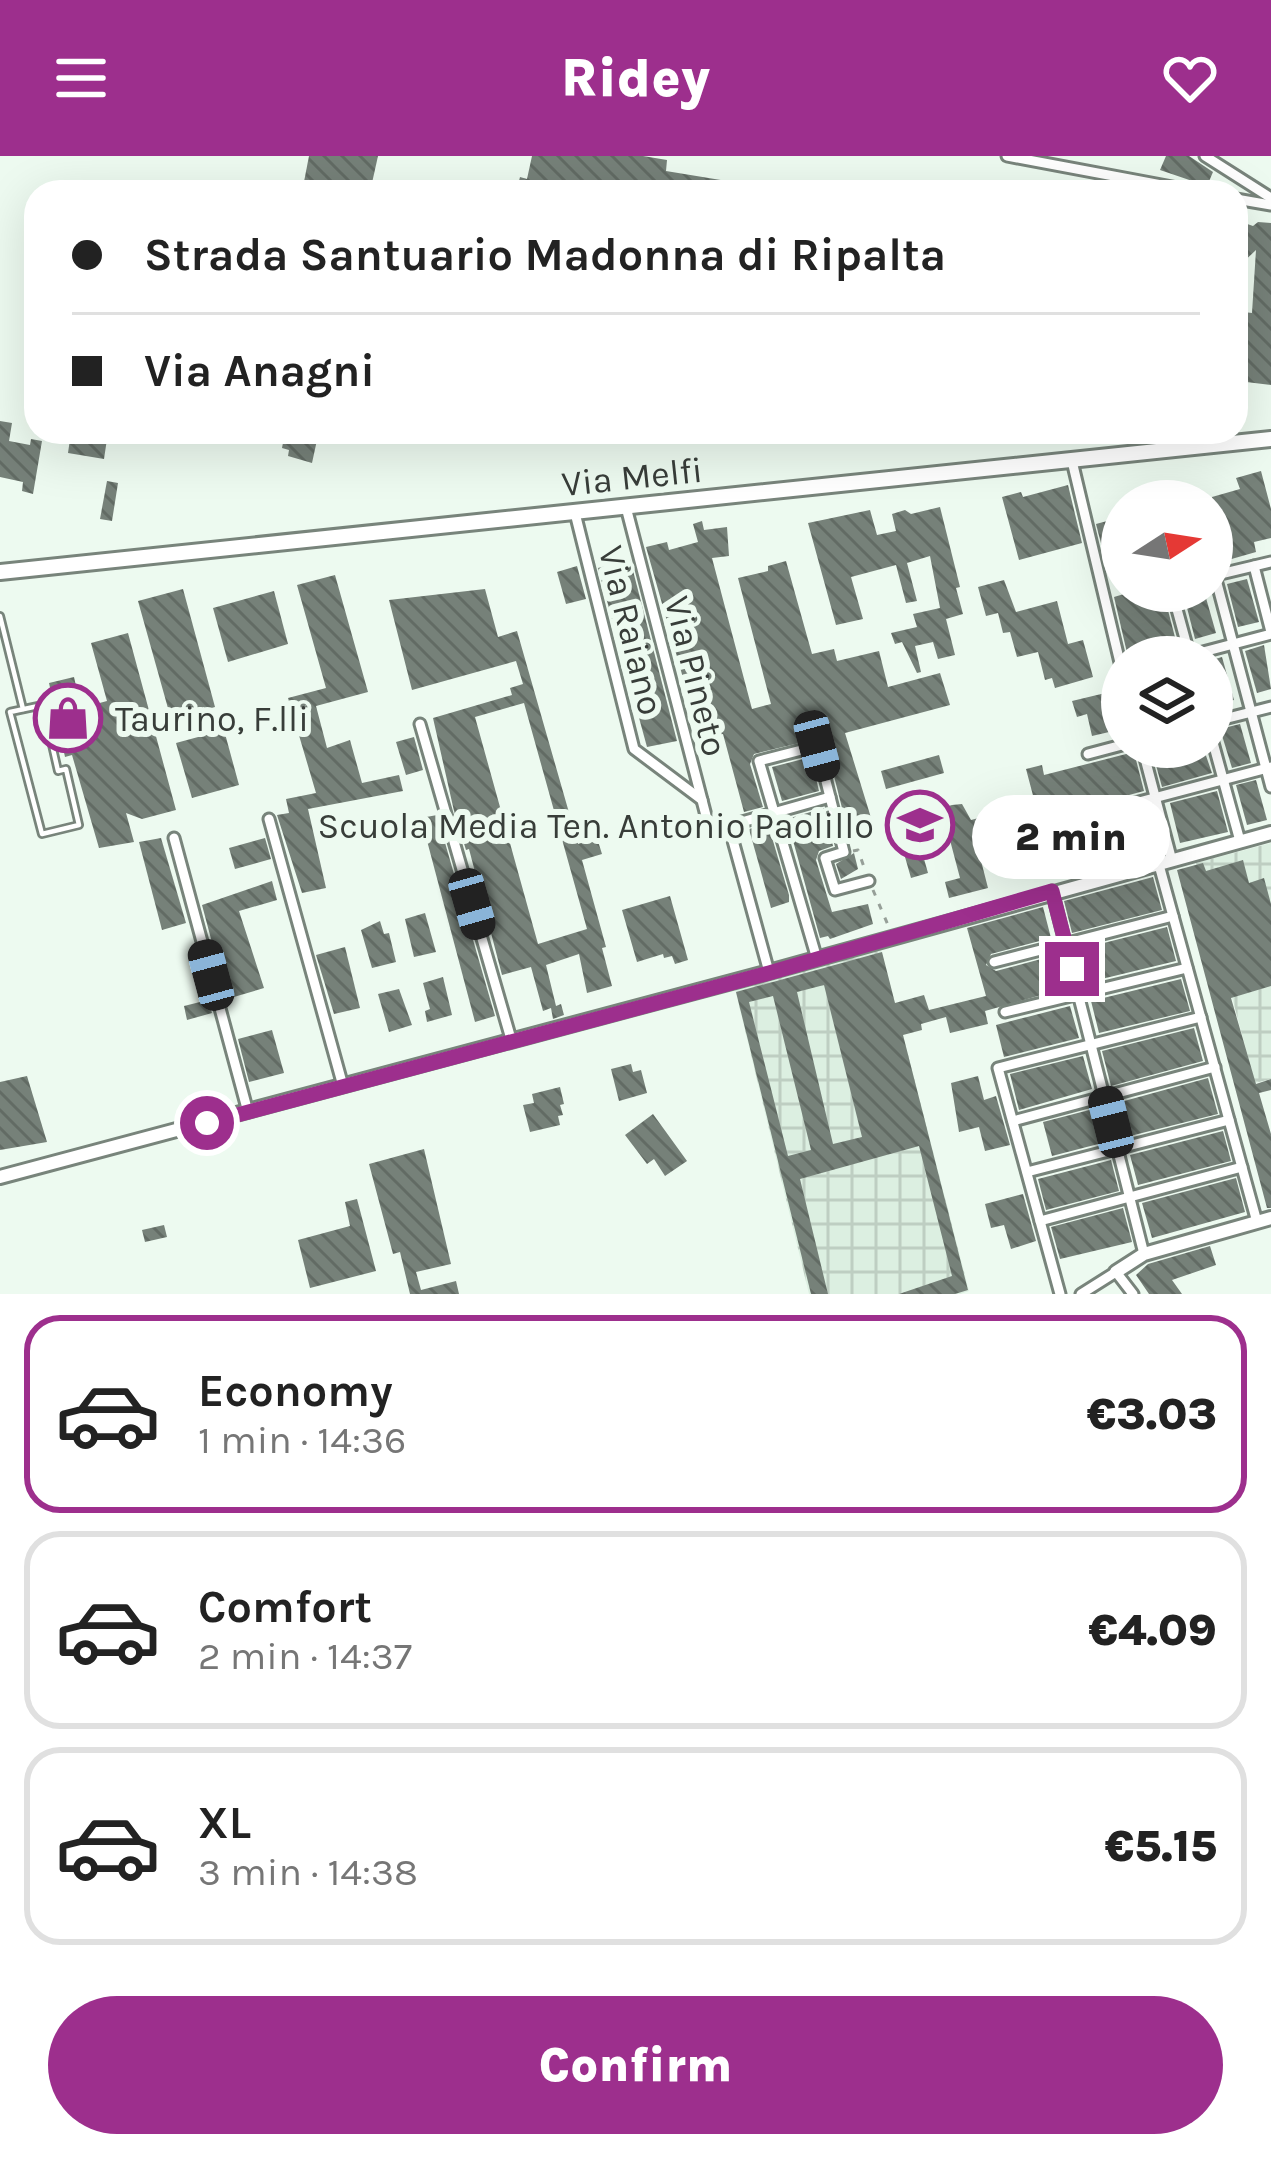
<!DOCTYPE html>
<html lang="en">
<head>
<meta charset="utf-8">
<style>
  :root { --surface:#fff; --page:#f6f6f6; --text:#222; --muted:#767676; --line:#e0e0e0; --accent:#9d2f8d }
  body { margin:0; font-family:Karla,sans-serif; background:var(--page); color:var(--text); height:100vh; display:flex; flex-direction:column; font-size:45px; white-space:nowrap }
  * { box-sizing:border-box; margin:0 }
  p { font-size:39px; color:var(--muted) }
  .icon { flex:none; width:66px; height:66px; fill:none; stroke:currentColor; stroke-width:2; stroke-linecap:round; stroke-linejoin:round }
  .map { position:relative; height:1138px; overflow:hidden }
  .drawer { display:flex; flex-direction:column; background:var(--surface); flex:1 }
  .drawer>* { flex:none }
  .banner { position:absolute; left:24px; top:24px; width:1224px; height:264px; border-radius:36px; box-shadow:0 12px 48px #0002; display:grid; align-content:center; height:264px; padding:0 48px; background:var(--surface) }
  .needle { width:78px; rotate:78deg }
  .controls { position:absolute; left:1101px; top:324px; display:grid; gap:24px }
  .controls a { display:grid; place-items:center; width:132px; height:132px; border-radius:50%; background:var(--surface); box-shadow:0 12px 48px #0002; font-size:60px }
  .end { position:absolute; width:54px; height:54px; margin:-27px; border:15px solid #9d2f8d; background:#fff; box-shadow:0 0 0 6px #fff }
  .from { border-radius:50% }
  .bubble { position:absolute; height:84px; border-radius:42px; background:var(--surface); box-shadow:0 12px 48px #0002; font-size:39px; font-weight:800; line-height:84px; text-align:center }
  .car { position:absolute; width:36px; height:72px; margin:-36px -18px; border-radius:15px; box-shadow:0 0 9px 3px #0007; background:linear-gradient(#222 24%,#8ab4d8 0 40%,#222 0 76%,#8ab4d8 0 86%,#222 0) }
  .banner b { display:flex; align-items:center; gap:42px; height:114px; font-size:45px }
  .banner b+b { border-top:3px solid var(--line) }
  .banner i { width:30px; height:30px; background:var(--text) }
  ul { padding:21px 0 0; list-style:none }
  li { display:flex; align-items:center; gap:36px; height:198px; margin:0 24px 18px; padding:0 24px; border:6px solid var(--line); border-radius:36px }
  li div { flex:1 }
  li b { display:block; font-size:45px }
  li em { font-style:normal; font-weight:800 }
  li.selected { border-color:var(--accent) }
  li>.icon { width:108px; height:108px; stroke-width:1.5 }
  .button { display:flex; gap:24px; margin-top:auto; padding:24px 48px }
  .button a { flex:1; height:138px; border-radius:72px; background:var(--accent); color:#fff; font-size:48px; font-weight:800; line-height:138px; text-align:center }
  header { display:flex; justify-content:space-between; align-items:center; height:156px; padding:0 48px; background:var(--accent); color:#fff; font-size:54px; font-weight:800 }
  .map>svg:first-child { display:block }
  .industrial { fill:url(#industrial-grid) }
  .building { fill:url(#building-back-hatch); fill-rule:evenodd }
  .lines { fill:none; stroke-linecap:round; stroke-linejoin:round }
  .service-casing { stroke:#78847b; stroke-width:10 }
  .minor-casing { stroke:#78847b; stroke-width:15 }
  .tertiary-casing { stroke:#78847b; stroke-width:18 }
  .secondary-casing { stroke:#78847b; stroke-width:20 }
  .path { stroke:#969f98; stroke-width:3; stroke-dasharray:6 9; stroke-linecap:butt }
  .service { stroke:#fff; stroke-width:4.5 }
  .minor { stroke:#fff; stroke-width:9 }
  .tertiary { stroke:#fff; stroke-width:12 }
  .secondary { stroke:#fff; stroke-width:14 }
  .route { stroke:#9d2f8d; stroke-width:15 }
  .labels { text-anchor:middle; stroke-width:12; stroke-linejoin:round; paint-order:stroke }
  .street-label { font-size:36px; fill:#383d39; stroke:#edfaf0 }
  .poi-label { font-size:36px; fill:#383d39; stroke:#edfaf0; text-anchor:start }
</style>
</head>
<body>
<header><svg class="icon" aria-label="menu" viewBox="0 0 24 24"><path d="M4 6h16M4 12h16M4 18h16"/></svg>Ridey<svg class="icon" aria-label="heart" viewBox="0 0 24 24"><path d="M12 20l-8-8c-3-5 5-10 8-4 3-6 11-1 8 4z"/></svg></header>
<div class="map">
<svg width="1271" height="1138" viewBox="0 0 1271 1138">
  <defs>
    <pattern id="industrial-grid" width="8" height="8" patternUnits="userSpaceOnUse" patternTransform="scale(3)"><rect width="8" height="8" fill="#dcefe1"/><path d="M0 4h8M4 0v8" fill="none" stroke="#becec2"/></pattern>
    <pattern id="building-back-hatch" width="6" height="6" patternUnits="userSpaceOnUse" patternTransform="scale(3)"><rect width="6" height="6" fill="#768179"/><path d="M-1 5l2 2M0 0l6 6M5-1l2 2" fill="none" stroke="#626b64"/></pattern>
  </defs>
  <rect width="100%" height="100%" fill="#edfaf0"/>
  <!-- industrial -->
  <g class="industrial">
    <polygon points="1271,687 1271,923 1255,927 1196,707"/>
    <polygon points="881,794 969,1135 960,1138 809,1138 735,833"/>
  </g>
  <!-- building -->
  <g class="building">
    <polygon points="309,0 378,0 370,36 302,36"/>
    <polygon points="532,0 643,0 667,4 666,15 739,27 738,36 516,36 520,21 527,23"/>
    <polygon points="1166,0 1189,0 1213,16 1207,30 1160,14"/>
    <polygon points="1236,64 1253,70 1258,66 1271,67 1271,229 1238,225 1242,177 1236,176 1236,155 1252,157 1256,94 1236,113"/>
    <polygon points="0,265 12,267 9,285 30,289 31,283 42,285 33,338 22,335 23,326 0,321"/>
    <polygon points="71,276 128,276 126,287 107,283 104,303 68,297"/>
    <polygon points="285,276 310,276 308,282 317,284 312,307 288,300 289,294 282,292"/>
    <polygon points="1261,315 1271,353 1271,382 1254,386 1256,396 1214,408 1212,398 1219,396 1212,372 1212,341 1240,333 1236,322"/>
    <polygon points="107,325 118,327 112,365 100,363"/>
    <polygon points="1068,329 1082,387 1019,404 1002,341 1021,336 1023,341"/>
    <polygon points="940,351 960,431 956,432 963,458 946,463 955,499 938,503 933,486 915,490 921,516 917,517 902,486 895,488 891,477 917,471 913,458 940,452 930,400 907,407 917,445 906,447 896,409 851,421 863,463 836,469 808,367 870,354 877,379 896,375 892,358 905,354 911,358"/>
    <polygon points="1122,361 1122,418 1110,422 1096,368"/>
    <polygon points="702,365 704,374 727,371 729,400 712,402 752,553 771,548 738,422 768,415 768,410 786,405 812,498 834,493 837,505 879,495 888,531 940,517 950,549 845,577 872,665 847,672 826,588 820,582 754,598 750,608 763,651 744,656 723,578 700,582 646,391 667,386 669,394 698,386 693,368"/>
    <polygon points="630,403 677,585 647,591 598,412"/>
    <polygon points="577,410 586,443 566,448 557,416"/>
    <polygon points="335,419 368,536 316,550 327,592 350,584 362,627 399,619 403,635 308,653 326,732 302,737 277,659 289,657 286,643 316,637 288,542 326,532 297,429"/>
    <polygon points="1247,423 1259,466 1238,471 1227,428"/>
    <polygon points="1004,424 1016,456 1057,445 1068,488 1083,484 1093,521 1055,532 1052,522 1045,524 1038,496 1017,501 1010,476 1003,477 998,457 986,460 978,431"/>
    <polygon points="183,433 215,551 171,563 138,445"/>
    <path d="M485,433L498,481L517,475L578,688L597,682L602,698L582,704L606,791L602,792L612,830L587,837L579,798L546,809L556,850L561,848L564,859L553,863L551,852L543,855L531,811L502,819L469,693L466,694L454,655L433,562L512,539L510,532L523,528L516,505L412,534L389,444ZM524,547L587,773L538,788L475,561Z"/>
    <polygon points="274,435 288,488 228,506 213,452"/>
    <polygon points="1134,435 1163,435 1177,489 1128,501 1114,441"/>
    <polygon points="1204,435 1216,477 1195,483 1184,440"/>
    <polygon points="128,477 176,654 142,663 126,657 134,686 99,692 72,599 65,601 49,527 74,521 81,552 107,545 91,487"/>
    <polygon points="1264,489 1271,533 1257,537 1245,495"/>
    <polygon points="1222,501 1234,544 1214,549 1212,504"/>
    <polygon points="1122,533 1122,573 1092,580 1087,558 1077,561 1072,545"/>
    <polygon points="1240,568 1251,607 1232,612 1220,573"/>
    <polygon points="224,574 239,629 192,642 176,587"/>
    <polygon points="414,581 423,614 406,619 396,586"/>
    <polygon points="1151,591 1203,591 1212,617 1162,631"/>
    <polygon points="1134,596 1144,635 1099,647 1098,642 1047,656 1049,662 976,685 988,732 949,742 945,726 960,722 946,669 917,678 928,717 911,722 895,666 952,649 962,648 971,664 1035,647 1026,613 1042,609 1044,619"/>
    <polygon points="939,599 944,617 886,633 881,615"/>
    <polygon points="811,601 819,635 782,645 772,611"/>
    <polygon points="1256,624 1267,664 1247,669 1236,629"/>
    <polygon points="1217,635 1228,676 1180,687 1170,647"/>
    <polygon points="824,652 833,690 819,695 816,704 832,756 868,748 873,768 830,783 828,780 820,782 787,663"/>
    <polygon points="1149,653 1159,692 1123,702 1120,694 1098,699 1100,708 1082,712 1078,697 1086,695 1083,684 1094,682 1093,677 1114,671 1111,663"/>
    <polygon points="437,659 495,860 475,866 421,662"/>
    <polygon points="768,668 789,739 789,746 771,752 749,673"/>
    <polygon points="161,682 186,767 162,774 139,686"/>
    <polygon points="265,682 271,703 235,713 229,692"/>
    <polygon points="854,697 858,713 841,723 836,708"/>
    <polygon points="1243,704 1249,727 1264,722 1271,748 1271,830 1231,842 1256,928 1271,923 1271,934 1259,937 1271,978 1271,1052 1267,1052 1177,714 1203,707 1206,715"/>
    <polygon points="1153,721 1162,754 1072,777 1064,745"/>
    <polygon points="272,725 277,744 239,755 264,832 227,843 202,749"/>
    <polygon points="670,740 688,804 675,808 672,800 664,802 663,798 637,806 622,754"/>
    <path d="M1043,751L1051,782L991,798L986,809L996,815L1056,799L1066,832L985,855L988,868L950,877L946,861L921,868L922,874L903,879L968,1134L955,1138H899L952,1120L919,990L800,1023L828,1138H811L736,836L882,796L895,847L924,839L929,854L986,840L967,772ZM824,829L862,981L833,988L797,836ZM773,840L811,994L788,1000L749,846Z"/>
    <polygon points="425,757 436,796 414,801 405,763"/>
    <polygon points="380,765 384,778 389,777 396,806 372,812 361,774"/>
    <polygon points="1167,771 1176,805 1085,827 1076,794"/>
    <polygon points="345,791 360,852 334,858 316,799"/>
    <polygon points="443,821 452,859 427,866 425,855 430,853 423,827"/>
    <polygon points="1181,823 1190,855 1099,877 1091,845"/>
    <polygon points="399,833 412,869 389,876 378,838"/>
    <polygon points="208,844 212,857 187,864 184,850"/>
    <polygon points="1070,850 1079,882 1004,901 996,869"/>
    <polygon points="1194,872 1203,905 1111,930 1102,895"/>
    <polygon points="272,874 284,917 249,926 238,883"/>
    <polygon points="1083,900 1092,933 1019,954 1010,918"/>
    <polygon points="631,908 633,916 641,914 647,937 619,945 611,913"/>
    <polygon points="27,920 47,986 0,994 0,926"/>
    <polygon points="978,920 984,944 996,940 1010,989 985,995 979,971 959,976 951,927"/>
    <polygon points="1208,922 1218,958 1126,981 1117,947"/>
    <polygon points="560,931 564,948 560,949 563,959 558,960 560,969 530,976 523,949 534,947 532,938"/>
    <polygon points="1097,952 1106,986 1052,1000 1043,966"/>
    <polygon points="653,958 687,1005 665,1020 654,1003 647,1008 625,979"/>
    <polygon points="1223,975 1231,1005 1138,1029 1130,999"/>
    <polygon points="424,993 451,1108 416,1116 421,1134 456,1125 459,1138 410,1138 400,1096 393,1098 369,1008"/>
    <polygon points="1111,1004 1119,1035 1046,1054 1038,1023"/>
    <polygon points="1236,1022 1245,1056 1152,1082 1142,1047"/>
    <polygon points="1023,1038 1036,1085 1011,1093 1004,1069 991,1072 985,1048"/>
    <polygon points="357,1043 376,1115 310,1132 298,1084 350,1070 345,1046"/>
    <polygon points="1123,1052 1132,1086 1060,1103 1051,1071"/>
    <polygon points="164,1069 167,1081 145,1086 142,1074"/>
    <polygon points="1210,1090 1216,1109 1172,1124 1182,1138 1149,1138 1136,1119 1148,1108"/>
  </g>
  <g class="lines">
    <defs>
      <g id="service">
        <polyline points="0,460 23,553"/>
        <polygon points="43,549 58,615 66,613 79,669 42,678 10,556"/>
      </g>
      <g id="minor">
        <polyline points="1007,0 1199,36"/>
        <polyline points="1205,0 1271,42"/>
        <polyline points="1236,43 1271,49"/>
        <polyline points="1072,305 1122,515"/>
        <polyline points="626,351 710,675 830,641"/>
        <polyline points="575,357 634,593 702,644"/>
        <polyline points="1254,410 1271,476"/>
        <polyline points="1212,420 1271,406"/>
        <polyline points="1215,420 1271,631"/>
        <polyline points="1172,435 1190,501"/>
        <polyline points="1184,501 1271,478"/>
        <polyline points="1212,566 1271,551"/>
        <polyline points="420,568 511,883"/>
        <polyline points="1212,583 1240,685"/>
        <polyline points="1142,591 1172,705"/>
        <polyline points="1088,598 1122,589"/>
        <polyline points="1101,656 1271,611"/>
        <polyline points="269,663 343,930"/>
        <polyline points="729,670 769,816"/>
        <polyline points="174,682 248,956"/>
        <polyline points="1159,709 1257,1066"/>
        <polyline points="1052,735 1144,1098"/>
        <polyline points="817,803 759,605 817,590 844,696 825,702 835,734 869,725"/>
        <polyline points="994,806 1173,760"/>
        <polyline points="1005,856 1187,812"/>
        <polyline points="1013,965 1215,911"/>
        <polyline points="1027,1016 1229,964"/>
        <polyline points="1040,1065 1242,1011"/>
        <polyline points="1060,1138 998,912 1201,861"/>
        <polyline points="1081,1138 1116,1116 1133,1138"/>
      </g>
      <g id="tertiary">
        <polyline points="0,1021 769,816 1271,677"/>
        <polyline points="1116,1116 1144,1098 1271,1062"/>
      </g>
      <polyline id="secondary" points="0,416 1271,283"/>
    </defs>
    <!-- service casing -->
    <use href="#service" class="service-casing"/>
    <!-- minor casing -->
    <use href="#minor" class="minor-casing"/>
    <!-- tertiary casing -->
    <use href="#tertiary" class="tertiary-casing"/>
    <!-- secondary casing -->
    <use href="#secondary" class="secondary-casing"/>
    <!-- path -->
    <g class="path">
      <polyline points="853,695 858,694 865,714"/>
      <polyline points="873,734 888,769"/>
    </g>
    <!-- service -->
    <use href="#service" class="service"/>
    <!-- minor -->
    <use href="#minor" class="minor"/>
    <!-- tertiary -->
    <use href="#tertiary" class="tertiary"/>
    <!-- secondary -->
    <use href="#secondary" class="secondary"/>
  </g>
  <g class="lines">
    <!-- route -->
    <polyline class="route" points="207,967 769,817 1052,735 1072,813"/>
  </g>
  <!-- icons -->
  <defs>
    <symbol id="shop-ring" viewBox="-11 -11 22 22"><circle r="9.5" fill="#edfaf0" stroke="#9d2f8d" stroke-width="1.5"/><path d="M-5-2.5h2.3a2.7 3.5 0 0 1 5.4 0H5L5.5 6h-11ZM-1.5-2.5h3a1.5 2.3 0 0 0-3 0Z" fill="#9d2f8d"/></symbol>
    <symbol id="school-ring" viewBox="-11 -11 22 22"><circle r="9.5" fill="#edfaf0" stroke="#9d2f8d" stroke-width="1.5"/><path d="M0-5L7-2L0 1L-7-2ZM-4 1L0 2.5L4 1V4Q0 6-4 4Z" fill="#9d2f8d"/></symbol>
  </defs>
  <g fill-rule="evenodd">
    <use href="#shop-ring" x="30" y="524" width="76" height="76"/>
    <use href="#school-ring" x="882" y="631" width="76" height="76"/>
  </g>
  <g class="labels">
    <!-- street labels -->
    <g class="street-label">
      <text transform="translate(632 320) rotate(-6)" y="13">Via Melfi</text>
      <text transform="translate(632 474) rotate(76)" y="13">Via Raiano</text>
      <text transform="translate(697 520) rotate(76)" y="13">Via Pineto</text>
    </g>
    <!-- poi labels -->
    <g class="poi-label">
      <text x="115" y="575">Taurino, F.lli</text>
      <text x="874" y="682" text-anchor="end">Scuola Media Ten. Antonio Paolillo</text>
    </g>
  </g>
</svg>
<div class="controls">
<a><svg class="needle" viewBox="-14 -14 28 28"><path d="M0-13l5 13h-10z" fill="#e53935"/><path d="M0 13l5-13h-10z" fill="#767676"/></svg></a>
<a><svg class="icon" aria-label="layers" viewBox="0 0 24 24"><path d="M12 4l9 5-9 5-9-5zM3 14l9 5 9-5"/></svg></a>
</div>
<i class="end from" style="left:207px;top:967px"></i>
<i class="end" style="left:1072px;top:813px"></i>
<div class="bubble" style="left:972px;top:639px;width:198px">2 min</div>
<i class="car" style="left:817px;top:590px;rotate:165deg"></i>
<i class="car" style="left:472px;top:748px;rotate:164deg"></i>
<i class="car" style="left:211px;top:819px;rotate:345deg"></i>
<i class="car" style="left:1111px;top:966px;rotate:346deg"></i>
<div class="banner">
<b><i class="from"></i>Strada Santuario Madonna di Ripalta</b>
<b><i></i>Via Anagni</b>
</div>
</div>
<section class="drawer">
<ul>
<li class="selected"><svg class="icon" aria-label="car" viewBox="0 0 24 24"><path d="M5 17H2v-5l4-1 3-4h7l3 4 3 1v5h-3M9 17h6M6 11h13"/><circle cx="7" cy="17" r="2"/><circle cx="17" cy="17" r="2"/></svg><div><b>Economy</b><p>1 min · 14:36</p></div><em>€3.03</em></li>
<li><svg class="icon" aria-label="car" viewBox="0 0 24 24"><path d="M5 17H2v-5l4-1 3-4h7l3 4 3 1v5h-3M9 17h6M6 11h13"/><circle cx="7" cy="17" r="2"/><circle cx="17" cy="17" r="2"/></svg><div><b>Comfort</b><p>2 min · 14:37</p></div><em>€4.09</em></li>
<li><svg class="icon" aria-label="car" viewBox="0 0 24 24"><path d="M5 17H2v-5l4-1 3-4h7l3 4 3 1v5h-3M9 17h6M6 11h13"/><circle cx="7" cy="17" r="2"/><circle cx="17" cy="17" r="2"/></svg><div><b>XL</b><p>3 min · 14:38</p></div><em>€5.15</em></li>
</ul>
<div class="button"><a>Confirm</a></div>
</section>
</body>
</html>
